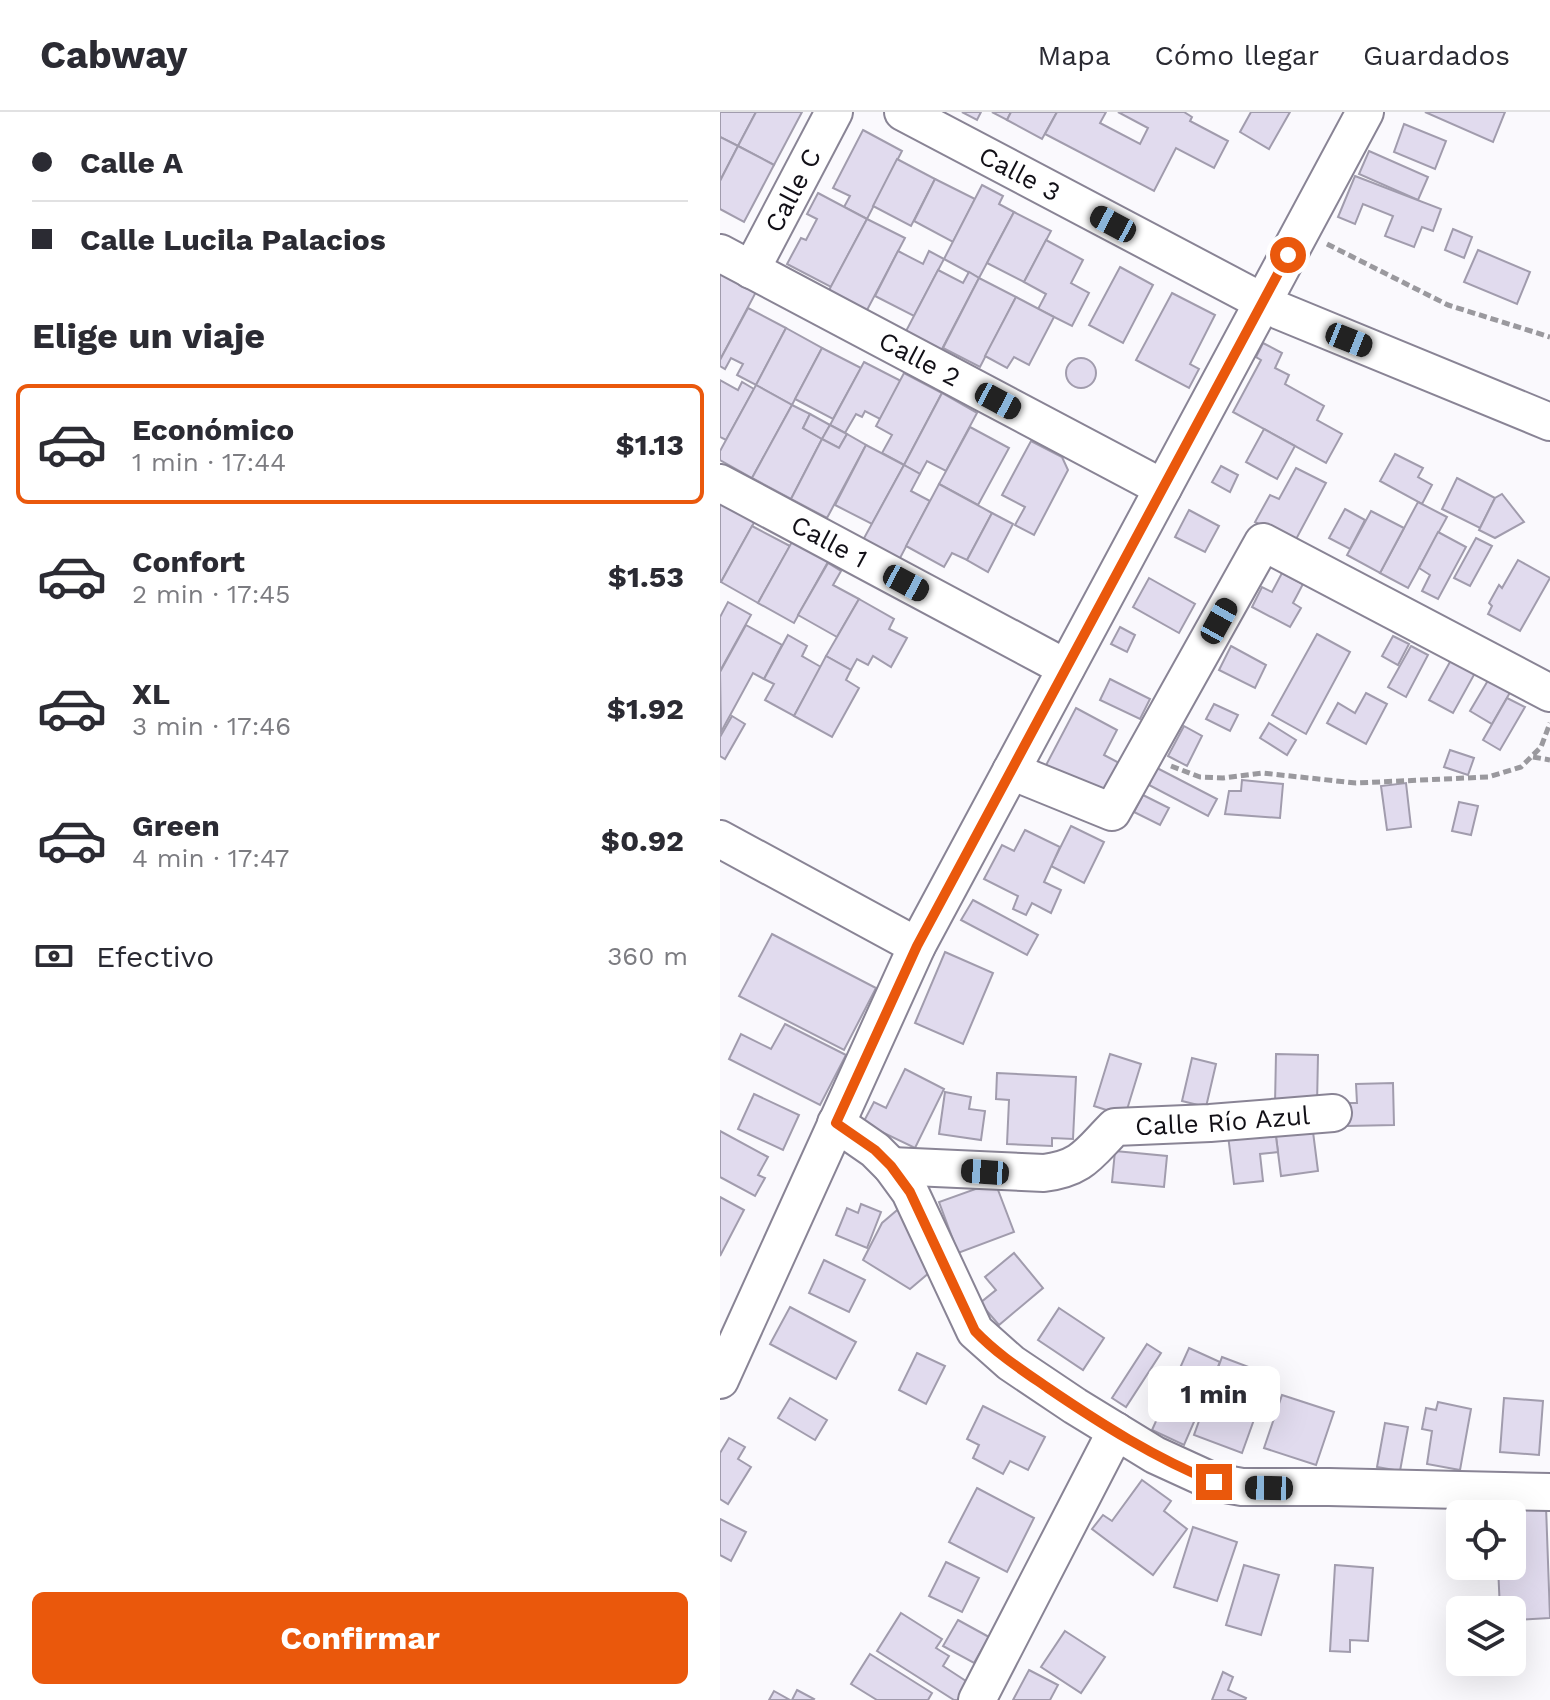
<!DOCTYPE html>
<html lang="es">
<head>
<meta charset="utf-8">
<style>
  :root { --surface:#fff; --page:#f7f7f7; --text:#2b2b33; --muted:#7c7c81; --line:#e1e1e2; --accent:#ea580c }
  body { margin:0; font-family:"Work Sans",sans-serif; background:var(--page); color:var(--text); height:100vh; display:flex; flex-direction:column; font-size:30px; white-space:nowrap }
  * { box-sizing:border-box; margin:0 }
  p { font-size:26px; color:var(--muted) }
  .icon { flex:none; width:44px; height:44px; fill:none; stroke:currentColor; stroke-width:2; stroke-linecap:round; stroke-linejoin:round }
  .map { position:relative; flex:1; overflow:hidden }
  .panel { display:flex; flex-direction:column; background:var(--surface); width:720px }
  .panel>* { flex:none }
  .guide { display:grid; align-content:center; height:176px; padding:0 32px; background:var(--surface) }
  .tools { position:absolute; left:726px; top:1388px; display:grid; gap:16px }
  .tools a { display:grid; place-items:center; width:80px; height:80px; border-radius:12px; background:var(--surface); box-shadow:0 8px 32px #0002; font-size:40px }
  .end { position:absolute; width:36px; height:36px; margin:-18px; border:10px solid #ea580c; background:#fff; box-shadow:0 0 0 4px #fff }
  .from { border-radius:50% }
  .bubble { position:absolute; height:56px; border-radius:12px; background:var(--surface); box-shadow:0 8px 32px #0002; font-size:26px; font-weight:700; line-height:56px; text-align:center }
  .car { position:absolute; width:24px; height:48px; margin:-24px -12px; border-radius:10px; box-shadow:0 0 6px 2px #0007; background:linear-gradient(#222 24%,#8ab4d8 0 40%,#222 0 76%,#8ab4d8 0 86%,#222 0) }
  .guide b { display:flex; align-items:center; gap:28px; height:76px; font-size:30px }
  .guide b+b { border-top:2px solid var(--line) }
  .guide i { width:20px; height:20px; background:var(--text) }
  ul { padding:0; list-style:none }
  li { display:flex; align-items:center; gap:24px; height:120px; margin:0 16px 12px; padding:0 16px; border:4px solid transparent; border-radius:12px }
  li div { flex:1 }
  li b { display:block; font-size:30px }
  li em { font-style:normal; font-weight:700 }
  li.on { border-color:var(--accent) }
  li>.icon { width:72px; height:72px; stroke-width:1.5 }
  h2 { padding:0 32px; font-size:36px; line-height:96px }
  .pay { display:flex; align-items:center; gap:20px; height:88px; padding:0 32px; font-size:30px }
  .pay p { margin-inline-start:auto }
  .button { display:flex; gap:16px; margin-top:auto; padding:16px 32px }
  .button a { flex:1; height:92px; border-radius:12px; background:var(--accent); color:#fff; font-size:32px; font-weight:700; line-height:92px; text-align:center }
  header { display:flex; align-items:center; gap:48px; box-sizing:border-box; height:112px; padding:0 40px; background:var(--surface); border-bottom:2px solid var(--line) }
  header strong { font-size:38px }
  nav { display:flex; gap:44px; margin-inline-start:auto; font-size:28px }
  main { display:flex; flex:1; min-height:0 }
  .map>svg:first-child { display:block }
  .building { fill:#e1dbee; stroke:#a19cad; stroke-width:2 }
  .lines { fill:none; stroke-linecap:round; stroke-linejoin:round }
  .minor-casing { stroke:#898495; stroke-width:40 }
  .path { stroke:#9a999e; stroke-width:5; stroke-dasharray:8 4; stroke-linecap:butt }
  .minor { stroke:#fff; stroke-width:36 }
  .route { stroke:#ea580c; stroke-width:10 }
  .labels { text-anchor:middle; stroke-width:8; stroke-linejoin:round; paint-order:stroke }
  .street-label { font-size:26px; fill:#121017; stroke:#faf9fd }
</style>
</head>
<body>
<header>
<strong>Cabway</strong>
<nav><a>Mapa</a><a>Cómo llegar</a><a>Guardados</a></nav>
</header>
<main>
<section class="panel">
<div class="guide">
<b><i class="from"></i>Calle A</b>
<b><i></i>Calle Lucila Palacios</b>
</div>
<h2>Elige un viaje</h2>
<ul>
<li class="on"><svg class="icon" aria-label="car" viewBox="0 0 24 24"><path d="M5 17H2v-5l4-1 3-4h7l3 4 3 1v5h-3M9 17h6M6 11h13"/><circle cx="7" cy="17" r="2"/><circle cx="17" cy="17" r="2"/></svg><div><b>Económico</b><p>1 min · 17:44</p></div><em>$1.13</em></li>
<li><svg class="icon" aria-label="car" viewBox="0 0 24 24"><path d="M5 17H2v-5l4-1 3-4h7l3 4 3 1v5h-3M9 17h6M6 11h13"/><circle cx="7" cy="17" r="2"/><circle cx="17" cy="17" r="2"/></svg><div><b>Confort</b><p>2 min · 17:45</p></div><em>$1.53</em></li>
<li><svg class="icon" aria-label="car" viewBox="0 0 24 24"><path d="M5 17H2v-5l4-1 3-4h7l3 4 3 1v5h-3M9 17h6M6 11h13"/><circle cx="7" cy="17" r="2"/><circle cx="17" cy="17" r="2"/></svg><div><b>XL</b><p>3 min · 17:46</p></div><em>$1.92</em></li>
<li><svg class="icon" aria-label="car" viewBox="0 0 24 24"><path d="M5 17H2v-5l4-1 3-4h7l3 4 3 1v5h-3M9 17h6M6 11h13"/><circle cx="7" cy="17" r="2"/><circle cx="17" cy="17" r="2"/></svg><div><b>Green</b><p>4 min · 17:47</p></div><em>$0.92</em></li>
</ul>
<div class="pay"><svg class="icon" aria-label="cash" viewBox="0 0 24 24"><path d="M3 7h18v10H3z"/><circle cx="12" cy="12" r="2"/></svg>Efectivo<p>360 m</p></div>
<div class="button"><a>Confirmar</a></div>
</section>
<div class="map">
<svg width="830" height="1588" viewBox="0 0 830 1588">
  <rect width="100%" height="100%" fill="#faf9fd"/>
  <!-- building -->
  <g class="building">
    <polygon points="0,0 36,0 18,34 0,25"/>
    <polygon points="36,0 82,0 54,53 18,34"/>
    <polygon points="242,0 261,0 257,8"/>
    <polygon points="272,0 291,0 287,8"/>
    <polygon points="291,0 337,0 322,27 287,8"/>
    <polygon points="337,0 386,0 380,11 420,32 428,16 398,0 464,0 472,5 470,9 508,29 494,56 456,36 434,79 325,22"/>
    <polygon points="531,0 570,0 549,37 520,20"/>
    <polygon points="705,0 785,0 773,30"/>
    <polygon points="684,12 726,29 715,57 674,40"/>
    <polygon points="143,18 182,39 147,107 124,95 130,84 113,76"/>
    <polygon points="0,25 18,34 0,69"/>
    <polygon points="18,34 54,53 24,110 0,97 0,69"/>
    <polygon points="649,39 708,65 698,88 639,62"/>
    <polygon points="177,47 215,67 191,114 153,94"/>
    <polygon points="635,64 721,97 713,119 702,115 694,135 665,124 673,104 643,92 635,112 618,105"/>
    <polygon points="215,67 255,87 233,130 194,109"/>
    <polygon points="262,73 283,84 279,92 294,100 259,166 224,147"/>
    <polygon points="98,81 147,107 111,175 67,152 81,126 86,128 97,107 87,102"/>
    <polygon points="294,100 331,119 304,170 267,151"/>
    <polygon points="147,107 185,126 146,200 108,180"/>
    <polygon points="733,117 752,125 744,146 725,138"/>
    <polygon points="326,128 363,148 351,171 369,181 352,214 318,197 326,182 304,170"/>
    <polygon points="758,138 810,160 797,192 744,170"/>
    <polygon points="178,139 203,152 209,139 224,147 194,204 155,184"/>
    <polygon points="400,155 433,173 403,231 369,213"/>
    <polygon points="218,158 243,171 249,160 259,166 221,239 185,221"/>
    <polygon points="1,161 36,180 0,248 0,162"/>
    <polygon points="259,166 296,185 260,255 223,236"/>
    <polygon points="452,181 495,203 470,252 479,257 469,276 416,248"/>
    <polygon points="296,185 334,205 309,253 294,245 287,256 265,244"/>
    <polygon points="28,196 66,216 36,273 17,263 23,252 11,246 5,257 0,254 0,248"/>
    <polygon points="66,216 102,236 72,293 36,273"/>
    <polygon points="543,231 562,241 555,256 569,263 565,272 604,294 597,308 622,322 606,351 513,300 541,248 536,245"/>
    <polygon points="102,236 141,256 113,307 75,287"/>
    <circle cx="361" cy="261" r="15"/>
    <polygon points="144,250 181,269 160,307 145,299 142,305 136,302 125,321 110,313"/>
    <polygon points="184,261 222,281 184,353 162,341 172,323 156,314"/>
    <polygon points="0,268 18,278 22,270 34,277 6,328 0,325"/>
    <polygon points="36,273 72,293 32,366 0,348 0,339"/>
    <polygon points="222,281 257,301 226,359 207,349 200,362 184,353"/>
    <polygon points="72,293 90,302 83,316 102,327 71,387 32,366"/>
    <polygon points="90,302 110,313 102,327 83,316"/>
    <polygon points="110,313 127,322 119,336 102,327"/>
    <polygon points="250,315 289,336 258,393 219,372"/>
    <polygon points="544,317 575,334 557,367 526,350"/>
    <polygon points="127,322 146,333 107,406 71,387 102,327 119,336"/>
    <polygon points="311,329 342,345 348,358 314,423 295,413 305,395 282,383"/>
    <polygon points="146,333 184,353 152,412 115,393"/>
    <polygon points="675,342 703,356 698,365 712,373 702,392 660,369"/>
    <polygon points="184,353 200,362 191,379 210,389 179,448 143,428"/>
    <polygon points="501,354 518,363 510,380 492,370"/>
    <polygon points="576,356 606,371 574,431 535,410 550,383 559,387"/>
    <polygon points="737,366 775,386 760,416 722,397"/>
    <polygon points="219,372 272,401 247,448 232,441 224,455 186,434"/>
    <polygon points="782,382 804,410 775,426 759,418 775,386"/>
    <polygon points="0,390 35,409 1,470 0,470"/>
    <polygon points="698,390 727,405 688,476 660,461"/>
    <polygon points="625,397 645,408 630,437 609,426"/>
    <polygon points="469,398 499,414 485,440 455,425"/>
    <polygon points="651,399 684,416 660,461 627,443"/>
    <polygon points="272,401 293,412 268,460 247,448"/>
    <polygon points="32,414 70,434 38,491 1,470"/>
    <polygon points="718,420 746,435 718,487 702,479 710,463 699,456"/>
    <polygon points="756,426 772,434 750,474 734,466"/>
    <polygon points="73,428 109,448 74,511 38,491"/>
    <polygon points="798,448 830,466 800,519 768,502 772,494 769,491 779,473 782,476"/>
    <polygon points="108,451 121,459 113,473 139,487 117,525 78,503"/>
    <polygon points="562,461 583,472 573,491 581,496 570,515 532,495 542,475 552,480"/>
    <polygon points="429,466 475,492 459,521 413,495"/>
    <polygon points="139,487 174,507 169,517 187,526 171,555 153,544 148,553 137,547 131,558 106,544"/>
    <polygon points="8,490 31,503 0,559 0,505"/>
    <polygon points="26,513 62,533 44,567 33,561 1,620 0,560"/>
    <polygon points="400,515 415,523 407,540 391,532"/>
    <polygon points="597,522 630,540 586,622 552,603"/>
    <polygon points="68,523 87,534 82,544 101,555 74,604 45,588 54,572 44,567"/>
    <polygon points="673,524 689,532 678,553 662,544"/>
    <polygon points="511,534 546,553 535,576 499,558"/>
    <polygon points="691,534 708,543 686,585 668,575"/>
    <polygon points="106,544 131,558 126,568 139,576 112,625 74,604"/>
    <polygon points="731,548 755,561 733,601 709,588"/>
    <polygon points="770,565 792,577 772,612 750,599"/>
    <polygon points="390,567 430,587 420,607 380,588"/>
    <polygon points="646,581 667,592 646,632 607,611 618,591 635,601"/>
    <polygon points="787,586 805,595 780,638 763,628"/>
    <polygon points="494,592 518,603 510,619 486,607"/>
    <polygon points="356,596 397,618 384,643 401,652 381,690 323,659"/>
    <polygon points="12,604 25,612 5,647 0,644 0,625"/>
    <polygon points="549,611 576,628 567,643 540,626"/>
    <polygon points="464,614 482,624 467,654 448,644"/>
    <polygon points="730,638 754,646 748,663 724,655"/>
    <polygon points="437,656 497,687 488,704 429,673"/>
    <polygon points="522,668 563,672 560,706 505,702 509,679 521,679"/>
    <polygon points="686,671 691,715 667,718 661,674"/>
    <polygon points="423,683 449,696 440,713 414,700"/>
    <polygon points="739,690 758,694 751,723 732,719"/>
    <polygon points="351,714 384,730 364,771 331,754"/>
    <polygon points="305,718 340,735 324,770 341,778 331,801 312,791 306,803 293,797 298,784 264,767 282,733 294,739"/>
    <polygon points="253,788 318,823 307,843 241,808"/>
    <polygon points="52,822 156,876 124,938 19,884"/>
    <polygon points="225,840 273,861 243,932 195,911"/>
    <polygon points="65,912 126,943 100,993 9,947 21,922 51,937"/>
    <polygon points="390,942 421,952 405,1004 374,994"/>
    <polygon points="556,942 598,943 597,993 555,992"/>
    <polygon points="472,946 496,952 486,995 462,989"/>
    <polygon points="185,957 224,977 195,1036 143,1011 154,990 166,996"/>
    <polygon points="277,961 356,965 353,1027 332,1026 332,1034 287,1032 289,988 276,987"/>
    <polygon points="673,971 674,1013 627,1014 626,991 637,991 636,972"/>
    <polygon points="225,980 251,985 249,997 265,999 261,1028 219,1022"/>
    <polygon points="34,982 79,1003 63,1038 18,1017"/>
    <polygon points="592,1012 598,1059 561,1064 555,1017"/>
    <polygon points="555,1017 558,1040 540,1042 543,1069 514,1072 508,1023"/>
    <polygon points="0,1019 48,1045 38,1063 45,1066 35,1084 0,1065"/>
    <polygon points="395,1039 447,1044 444,1075 392,1070"/>
    <polygon points="275,1070 294,1120 238,1141 219,1090"/>
    <polygon points="0,1085 24,1098 0,1144"/>
    <polygon points="141,1092 161,1100 147,1136 116,1123 127,1096 138,1101"/>
    <polygon points="183,1093 216,1155 190,1177 143,1148 162,1111"/>
    <polygon points="294,1141 323,1176 279,1213 260,1191 276,1178 265,1165"/>
    <polygon points="104,1148 145,1168 129,1200 89,1181"/>
    <polygon points="70,1195 136,1230 116,1267 50,1232"/>
    <polygon points="339,1196 384,1226 363,1258 318,1228"/>
    <polygon points="427,1232 441,1241 406,1295 392,1286"/>
    <polygon points="469,1236 500,1250 464,1333 432,1318"/>
    <polygon points="197,1241 225,1254 206,1292 179,1278"/>
    <polygon points="502,1245 550,1263 522,1341 474,1323"/>
    <polygon points="562,1283 614,1300 596,1353 544,1336"/>
    <polygon points="70,1286 107,1308 95,1328 58,1306"/>
    <polygon points="784,1286 823,1289 819,1343 780,1340"/>
    <polygon points="718,1290 751,1297 740,1358 707,1352 712,1319 702,1317 706,1296 716,1298"/>
    <polygon points="263,1294 325,1325 308,1358 290,1349 283,1362 253,1346 259,1333 247,1327"/>
    <polygon points="665,1311 688,1315 680,1359 657,1355"/>
    <polygon points="9,1326 25,1335 18,1347 31,1355 8,1392 0,1387 0,1341"/>
    <polygon points="422,1368 451,1389 444,1399 467,1417 433,1463 372,1417 383,1403 392,1409"/>
    <polygon points="257,1376 314,1406 287,1460 229,1430"/>
    <polygon points="826,1394 830,1506 796,1508 797,1520 792,1520 792,1498 780,1498 778,1454 792,1454 793,1450 790,1395"/>
    <polygon points="0,1407 26,1420 11,1449 0,1443"/>
    <polygon points="473,1415 517,1430 497,1489 454,1475"/>
    <polygon points="226,1450 259,1466 242,1500 209,1484"/>
    <polygon points="524,1453 559,1463 541,1523 506,1513"/>
    <polygon points="615,1453 653,1456 648,1529 630,1528 630,1540 610,1539"/>
    <polygon points="181,1501 222,1527 216,1536 229,1544 223,1554 249,1571 239,1588 234,1588 157,1539"/>
    <polygon points="238,1508 269,1525 254,1551 223,1534"/>
    <polygon points="345,1519 385,1545 361,1581 321,1555"/>
    <polygon points="150,1542 212,1581 208,1588 157,1588 131,1572"/>
    <polygon points="309,1558 338,1573 330,1588 293,1588"/>
    <polygon points="503,1560 513,1565 508,1578 526,1586 525,1588 492,1588"/>
    <polygon points="77,1578 94,1587 93,1588 72,1588"/>
    <polygon points="54,1579 70,1588 49,1588"/>
  </g>
  <g class="lines">
    <defs>
      <g id="minor">
        <path id="s1" d="M183,0L560,199L830,310"/>
        <path id="s2" d="M0,141L443,376"/>
        <path id="s3" d="M31,158L114,0"/>
        <path id="s4" d="M0,371L346,556"/>
        <polyline points="291,659 392,700 543,430 830,581"/>
        <polyline points="0,727 197,834"/>
        <polyline points="116,1011 155,1038 171,1054 190,1080 255,1219 291,1251 355,1294 435,1343 494,1370 522,1375 609,1375 830,1380"/>
        <path id="s5" d="M171,1054L324,1061C363,1056 369,1041 395,1015L490,1011L613,1001"/>
        <polyline points="0,1268 197,834 645,0"/>
        <polyline points="257,1588 396,1319"/>
      </g>
    </defs>
    <!-- minor casing -->
    <use href="#minor" class="minor-casing"/>
    <!-- path -->
    <g class="path">
      <polyline points="607,132 728,193 830,225"/>
      <polyline points="813,645 830,648"/>
      <polyline points="451,654 480,665 503,666 542,661 636,671 768,665 801,655 821,635 830,611"/>
    </g>
    <!-- minor -->
    <use href="#minor" class="minor"/>
  </g>
  <g class="lines">
    <!-- route -->
    <path class="route" d="M494,1370C435,1346 381,1312 328,1276C302,1258 277,1242 255,1219L190,1080L171,1054L155,1038L116,1011L197,834L568,143"/>
  </g>
  <g class="labels">
    <!-- street labels -->
    <g class="street-label">
      <text dy="9" stroke="none"><textPath href="#s1" startOffset="132">Calle 3</textPath></text>
      <text dy="9" stroke="none"><textPath href="#s3" startOffset="90">Calle C</textPath></text>
      <text dy="9" stroke="none"><textPath href="#s2" startOffset="226">Calle 2</textPath></text>
      <text dy="9" stroke="none"><textPath href="#s4" startOffset="124">Calle 1</textPath></text>
      <text dy="9" stroke="none"><textPath href="#s5" startOffset="348">Calle Río Azul</textPath></text>
    </g>
  </g>
</svg>
<div class="tools">
<a><svg class="icon" aria-label="locate" viewBox="0 0 24 24"><circle cx="12" cy="12" r="6"/><path d="M12 2v4M12 18v4M2 12h4M18 12h4"/></svg></a>
<a><svg class="icon" aria-label="layers" viewBox="0 0 24 24"><path d="M12 4l9 5-9 5-9-5zM3 14l9 5 9-5"/></svg></a>
</div>
<i class="end from" style="left:568px;top:143px"></i>
<i class="end" style="left:494px;top:1370px"></i>
<div class="bubble" style="left:428px;top:1254px;width:132px">1 min</div>
<i class="car" style="left:393px;top:112px;rotate:298deg"></i>
<i class="car" style="left:629px;top:228px;rotate:112deg"></i>
<i class="car" style="left:278px;top:289px;rotate:118deg"></i>
<i class="car" style="left:186px;top:471px;rotate:118deg"></i>
<i class="car" style="left:499px;top:509px;rotate:29deg"></i>
<i class="car" style="left:265px;top:1060px;rotate:274deg"></i>
<i class="car" style="left:549px;top:1376px;rotate:271deg"></i>
</div>
</main>
</body>
</html>
